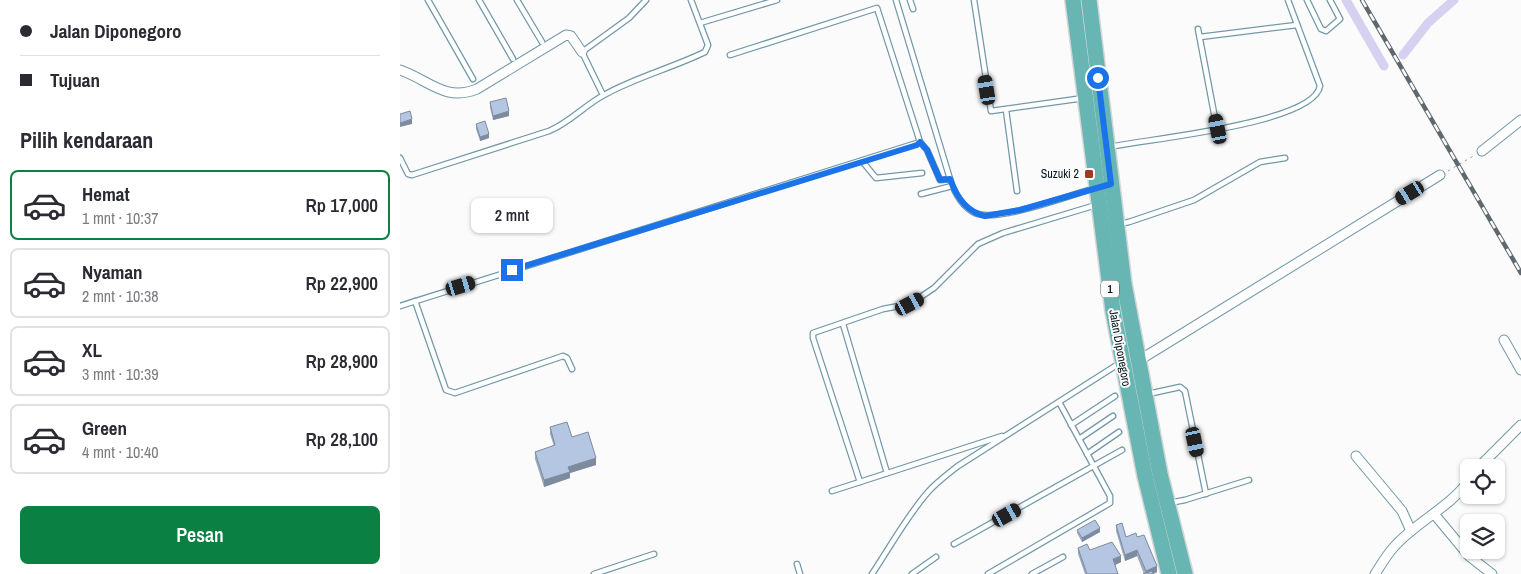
<!DOCTYPE html>
<html lang="id">
<head>
<meta charset="utf-8">
<style>
  :root { --surface:#fff; --page:#f7f7f7; --text:#2b2b33; --muted:#7c7c81; --line:#e1e1e2; --accent:#0b8043 }
  body { margin:0; font-family:"Archivo Narrow",sans-serif; background:var(--page); color:var(--text); height:100vh; display:flex; flex-direction:column; font-size:19px; white-space:nowrap }
  * { box-sizing:border-box; margin:0 }
  p { font-size:16px; color:var(--muted) }
  .icon { flex:none; width:28px; height:28px; fill:none; stroke:currentColor; stroke-width:2; stroke-linecap:round; stroke-linejoin:round }
  .map { position:relative; flex:1; overflow:hidden }
  .details { display:flex; flex-direction:column; background:var(--surface); width:400px }
  .details>* { flex:none }
  .top-card { display:grid; align-content:center; height:110px; padding:0 20px; background:var(--surface) }
  .tools { position:absolute; left:1060px; top:459px; display:grid; gap:10px }
  .tools a { display:grid; place-items:center; width:45px; height:45px; border-radius:8px; background:var(--surface); box-shadow:0 1px 4px #0004; font-size:25px }
  .end { position:absolute; width:22px; height:22px; margin:-11px; border:6px solid #1a73e8; background:#fff; box-shadow:0 0 0 2px #fff }
  .from { border-radius:50% }
  .bubble { position:absolute; height:35px; border-radius:8px; background:var(--surface); box-shadow:0 1px 4px #0004; font-size:16px; font-weight:600; line-height:35px; text-align:center }
  .car { position:absolute; width:15px; height:30px; margin:-15px -8px; border-radius:6px; box-shadow:0 0 4px 1px #0007; background:linear-gradient(#222 24%,#8ab4d8 0 40%,#222 0 76%,#8ab4d8 0 86%,#222 0) }
  .top-card b { display:flex; align-items:center; gap:18px; height:48px; font-size:19px }
  .top-card b+b { border-top:1px solid var(--line) }
  .top-card i { width:12px; height:12px; background:var(--text) }
  ul { padding:0; list-style:none }
  li { display:flex; align-items:center; gap:15px; height:70px; margin:0 10px 8px; padding:0 10px; border:2px solid var(--line); border-radius:8px }
  li div { flex:1 }
  li b { display:block; font-size:19px }
  li em { font-style:normal; font-weight:600 }
  li.on { border-color:var(--accent) }
  li>.icon { width:45px; height:45px; stroke-width:1.5 }
  h2 { padding:0 20px; font-size:22px; line-height:60px }
  .action { display:flex; gap:10px; margin-top:auto; padding:10px 20px }
  .action a { flex:1; height:58px; border-radius:8px; background:var(--accent); color:#fff; font-size:20px; font-weight:600; line-height:58px; text-align:center }
  main { display:flex; flex:1; min-height:0 }
  .map>svg:first-child { display:block }
  .lines { fill:none; stroke-linecap:round; stroke-linejoin:round }
  .canal { stroke:#d6d1f1; stroke-width:9 }
  .service-casing { stroke:#7298a8; stroke-width:7 }
  .minor-casing { stroke:#7298a8; stroke-width:11 }
  .trunk-casing { stroke:#d3d5d6; stroke-width:18 }
  .path { stroke:#949a9d; stroke-width:1; stroke-dasharray:2.5 4; stroke-linecap:butt }
  .service { stroke:#fff; stroke-width:4.5 }
  .minor { stroke:#fff; stroke-width:9 }
  .trunk { stroke:#67b6b4; stroke-width:15 }
  .rail-casing { stroke:#5f696d; stroke-width:4.5 }
  .rail { stroke:#fbfbfb; stroke-width:2.5; stroke-dasharray:8; stroke-linecap:butt }
  .wall { fill:#9baac2 }
  .shaded-wall { fill:#7e8b9e }
  .building { fill:#b4c6e2; stroke:#7e8b9e }
  .route { stroke:#1a73e8; stroke-width:6 }
  .poi-dot { fill:#a23922; stroke:#fbfbfb; stroke-width:2 }
  .labels { text-anchor:middle; stroke-width:4; stroke-linejoin:round; paint-order:stroke }
  .shield { fill:#fbfbfb; stroke:#515b60; stroke-width:1 }
  .shield-label { font-size:11px; font-weight:bold; fill:#08171d }
  .poi-label { font-size:12px; fill:#08171d; stroke:#fbfbfb; text-anchor:end }
  .street-label { font-size:12px; fill:#08171d; stroke:#fbfbfb }
</style>
</head>
<body>
<main>
<section class="details">
<div class="top-card">
<b><i class="from"></i>Jalan Diponegoro</b>
<b><i></i>Tujuan</b>
</div>
<h2>Pilih kendaraan</h2>
<ul>
<li class="on"><svg class="icon" aria-label="car" viewBox="0 0 24 24"><path d="M5 17H2v-5l4-1 3-4h7l3 4 3 1v5h-3M9 17h6M6 11h13"/><circle cx="7" cy="17" r="2"/><circle cx="17" cy="17" r="2"/></svg><div><b>Hemat</b><p>1 mnt · 10:37</p></div><em>Rp 17,000</em></li>
<li><svg class="icon" aria-label="car" viewBox="0 0 24 24"><path d="M5 17H2v-5l4-1 3-4h7l3 4 3 1v5h-3M9 17h6M6 11h13"/><circle cx="7" cy="17" r="2"/><circle cx="17" cy="17" r="2"/></svg><div><b>Nyaman</b><p>2 mnt · 10:38</p></div><em>Rp 22,900</em></li>
<li><svg class="icon" aria-label="car" viewBox="0 0 24 24"><path d="M5 17H2v-5l4-1 3-4h7l3 4 3 1v5h-3M9 17h6M6 11h13"/><circle cx="7" cy="17" r="2"/><circle cx="17" cy="17" r="2"/></svg><div><b>XL</b><p>3 mnt · 10:39</p></div><em>Rp 28,900</em></li>
<li><svg class="icon" aria-label="car" viewBox="0 0 24 24"><path d="M5 17H2v-5l4-1 3-4h7l3 4 3 1v5h-3M9 17h6M6 11h13"/><circle cx="7" cy="17" r="2"/><circle cx="17" cy="17" r="2"/></svg><div><b>Green</b><p>4 mnt · 10:40</p></div><em>Rp 28,100</em></li>
</ul>
<div class="action"><a>Pesan</a></div>
</section>
<div class="map">
<svg width="1121" height="574" viewBox="0 0 1121 574">
  <rect width="100%" height="100%" fill="#fbfbfb"/>
  <g class="lines">
    <!-- canal -->
    <g class="canal">
      <polyline points="946,0 984,66"/>
      <polyline points="1003,55 1028,23 1054,0"/>
    </g>
    <defs>
      <g id="service">
        <polyline points="28,0 73,79"/>
        <polyline points="79,0 113,59"/>
        <polyline points="117,0 142,42"/>
        <path d="M496,0L550,179C554,191 562,207 575,213C596,223 671,195 695,188"/>
        <polyline points="510,0 513,9"/>
        <polyline points="574,0 591,111 684,98"/>
        <polyline points="907,0 921,29 926,31 940,19 930,0"/>
        <polyline points="300,23 377,0"/>
        <polyline points="798,29 817,129"/>
        <polyline points="800,37 897,25"/>
        <polyline points="330,55 477,8 520,142 527,150 540,180 550,179"/>
        <polyline points="203,95 182,52 229,18 246,0"/>
        <polyline points="606,110 617,191"/>
        <path d="M710,147C746,139 914,124 920,86L888,0"/>
        <path d="M0,158L8,174L12,175L149,131C169,123 185,105 204,95C236,77 272,68 305,52L308,45L291,0"/>
        <polyline points="462,161 476,178 522,173"/>
        <polyline points="521,194 552,186"/>
        <polyline points="719,224 729,222 794,200 860,162 885,158"/>
        <polyline points="15,301 46,390 55,393 163,356 167,358 172,369"/>
        <polyline points="0,306 520,142"/>
        <polyline points="443,324 487,473"/>
        <polyline points="748,394 780,387 785,391 806,494"/>
        <polyline points="671,425 715,396"/>
        <polyline points="679,439 713,416"/>
        <polyline points="687,454 719,432"/>
        <polyline points="460,482 413,338 413,333 483,309 510,304 534,288 578,244 603,233 696,205"/>
        <polyline points="432,491 602,436"/>
        <polyline points="769,503 785,500 849,480"/>
        <polyline points="554,544 722,450"/>
        <polyline points="397,564 400,574"/>
        <polyline points="194,574 254,554"/>
        <path d="M472,574C490,547 507,516 528,492C537,482 548,474 558,466L720,363"/>
        <polyline points="512,574 536,557"/>
        <polyline points="588,574 710,503 710,496 659,402"/>
        <polyline points="632,574 663,557"/>
      </g>
      <g id="minor">
        <path d="M0,70C29,80 45,102 77,89L166,35L171,36L182,52"/>
        <polyline points="1082,151 1121,120"/>
        <polyline points="1104,340 1121,370"/>
        <polyline points="738,361 1040,175"/>
        <polyline points="956,456 1002,511 1011,531"/>
        <polyline points="1078,468 1121,425"/>
        <polyline points="1035,515 1069,556 1092,574"/>
        <path d="M975,574C981,565 986,556 993,548C1016,521 1049,509 1069,480"/>
      </g>
      <g id="trunk">
        <polyline points="673,0 713,311 745,476 769,574"/>
        <polyline points="689,0 724,284 760,474 785,574"/>
      </g>
    </defs>
    <!-- service casing -->
    <use href="#service" class="service-casing"/>
    <!-- minor casing -->
    <use href="#minor" class="minor-casing"/>
    <!-- trunk casing -->
    <use href="#trunk" class="trunk-casing"/>
    <!-- path -->
    <polyline class="path" points="1048,171 1075,155"/>
    <!-- service -->
    <use href="#service" class="service"/>
    <!-- minor -->
    <use href="#minor" class="minor"/>
    <!-- trunk -->
    <use href="#trunk" class="trunk"/>
    <defs>
      <polyline id="rail" points="962,0 1121,273"/>
    </defs>
    <!-- rail casing -->
    <use href="#rail" class="rail-casing"/>
    <!-- rail -->
    <use href="#rail" class="rail"/>
  </g>
  <!-- wall -->
  <g class="wall">
    <polygon points="90,102 109,116 93,120 90,107"/>
    <polygon points="76,124 89,138 80,141 76,129"/>
    <polygon points="150,427 172,437 196,465 170,473 170,478 144,487 135,459 135,452 154,446 150,434"/>
    <polygon points="716,525 726,537 737,537 757,572 753,574 743,574 744,574 737,556 725,561 716,531"/>
    <polygon points="677,530 700,532 682,542 677,533"/>
    <polygon points="678,548 690,550 721,562 715,565 718,574 685,574 678,554"/>
  </g>
  <!-- shaded-wall -->
  <g class="shaded-wall">
    <polygon points="109,111 109,116 93,120 93,116"/>
    <polygon points="12,119 12,124 0,127 0,123"/>
    <polygon points="89,134 89,138 80,141 80,137"/>
    <polygon points="196,458 196,465 170,473 170,478 144,487 144,480 168,467"/>
    <polygon points="700,528 700,532 682,542 682,538"/>
    <polygon points="737,550 737,556 725,561 725,555"/>
    <polygon points="721,556 721,562 713,566 713,559"/>
    <polygon points="757,566 757,572 753,574 746,574 746,571"/>
  </g>
  <!-- building -->
  <g class="building">
    <polygon points="106,98 109,111 93,116 90,102"/>
    <polygon points="10,111 12,119 0,123 0,114"/>
    <polygon points="85,121 89,134 80,137 76,124"/>
    <polygon points="167,422 172,437 188,432 196,458 168,467 170,472 144,480 135,452 155,445 150,427"/>
    <polygon points="695,520 700,528 682,538 677,530"/>
    <polygon points="722,523 726,537 736,533 737,537 744,535 757,566 746,571 737,550 725,555 716,525"/>
    <polygon points="712,542 721,556 713,559 718,574 687,574 678,548 687,544 690,550"/>
    <polygon points="752,571 753,574 743,574"/>
  </g>
  <g class="lines">
    <!-- route -->
    <path class="route" d="M112,270L517,145L520,142L527,150L540,180L550,179C556,196 566,212 585,216L620,210L711,184L698,78"/>
  </g>
  <!-- markers -->
  <rect class="poi-dot" x="684" y="169" width="10" height="10" rx="2.5"/>
  <g class="labels">
    <!-- shield labels -->
    <rect class="shield" x="701" y="280.5" width="18" height="17" rx="4"/>
    <g class="shield-label">
      <text x="710" y="293">1</text>
    </g>
    <!-- poi labels -->
    <g class="poi-label">
      <text x="679" y="178">Suzuki 2</text>
    </g>
    <!-- street labels -->
    <g class="street-label">
      <text transform="translate(720 348) rotate(80)" y="4">Jalan Diponegoro</text>
    </g>
  </g>
</svg>
<div class="tools">
<a><svg class="icon" aria-label="locate" viewBox="0 0 24 24"><circle cx="12" cy="12" r="6"/><path d="M12 2v4M12 18v4M2 12h4M18 12h4"/></svg></a>
<a><svg class="icon" aria-label="layers" viewBox="0 0 24 24"><path d="M12 4l9 5-9 5-9-5zM3 14l9 5 9-5"/></svg></a>
</div>
<i class="end from" style="left:698px;top:78px"></i>
<i class="end" style="left:112px;top:270px"></i>
<div class="bubble" style="left:71px;top:198px;width:82px">2 mnt</div>
<i class="car" style="left:587px;top:90px;rotate:351deg"></i>
<i class="car" style="left:818px;top:129px;rotate:349deg"></i>
<i class="car" style="left:1010px;top:193px;rotate:239deg"></i>
<i class="car" style="left:61px;top:286px;rotate:73deg"></i>
<i class="car" style="left:510px;top:304px;rotate:62deg"></i>
<i class="car" style="left:795px;top:442px;rotate:168deg"></i>
<i class="car" style="left:607px;top:515px;rotate:61deg"></i>
</div>
</main>
</body>
</html>
